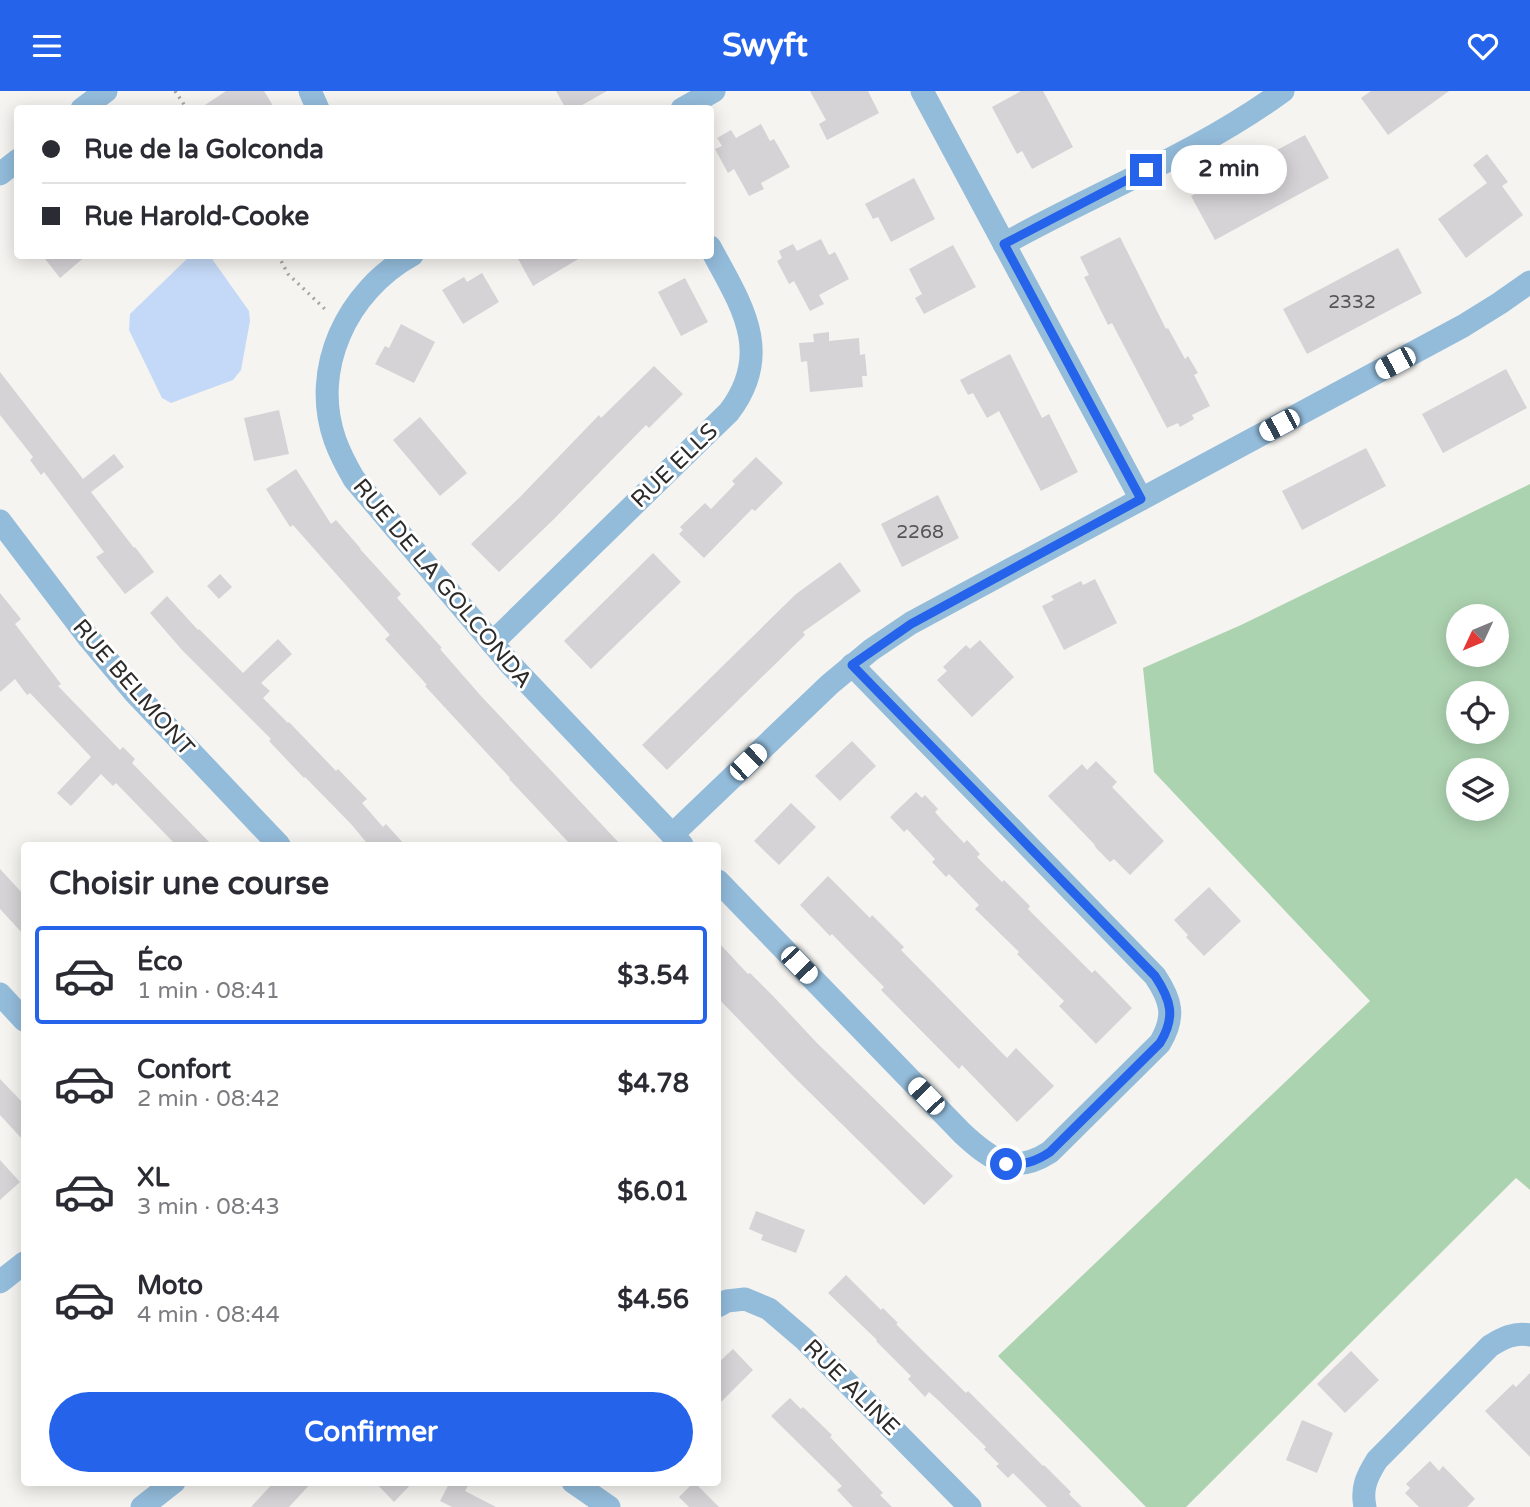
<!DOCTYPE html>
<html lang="fr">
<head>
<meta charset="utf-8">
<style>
  :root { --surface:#fff; --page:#f2f2f3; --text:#2b2b33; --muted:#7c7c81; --line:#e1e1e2; --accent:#2563eb }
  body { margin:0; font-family:"Varela Round",sans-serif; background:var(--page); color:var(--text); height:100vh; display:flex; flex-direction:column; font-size:26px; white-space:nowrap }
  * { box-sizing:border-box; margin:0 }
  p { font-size:23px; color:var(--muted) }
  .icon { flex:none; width:38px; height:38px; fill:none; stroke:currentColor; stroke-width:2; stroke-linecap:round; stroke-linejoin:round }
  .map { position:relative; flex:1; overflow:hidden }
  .details { position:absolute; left:21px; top:751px; width:700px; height:644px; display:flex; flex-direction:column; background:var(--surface); border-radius:7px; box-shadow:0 4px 18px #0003 }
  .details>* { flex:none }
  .hud { position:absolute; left:14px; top:14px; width:700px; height:154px; border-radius:7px; box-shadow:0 4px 18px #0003; display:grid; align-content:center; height:154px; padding:0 28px; background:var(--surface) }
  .needle { width:46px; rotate:226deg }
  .tools { position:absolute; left:1446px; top:513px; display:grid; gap:14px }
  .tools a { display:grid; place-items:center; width:63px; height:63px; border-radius:50%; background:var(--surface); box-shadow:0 4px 18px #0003; font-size:35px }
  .end { position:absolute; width:32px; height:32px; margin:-16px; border:9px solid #2563eb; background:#fff; box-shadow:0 0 0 4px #fff }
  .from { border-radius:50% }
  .bubble { position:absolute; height:49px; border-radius:24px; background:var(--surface); box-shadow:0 4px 18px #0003; font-size:23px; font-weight:800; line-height:49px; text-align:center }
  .car { position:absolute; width:21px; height:42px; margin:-21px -10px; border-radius:9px; box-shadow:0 0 5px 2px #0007; background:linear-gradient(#fff 24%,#345 0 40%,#fff 0 76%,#345 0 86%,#fff 0) }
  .hud b { display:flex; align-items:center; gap:24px; height:66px; font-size:26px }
  .hud b+b { border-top:2px solid var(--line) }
  .hud i { width:18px; height:18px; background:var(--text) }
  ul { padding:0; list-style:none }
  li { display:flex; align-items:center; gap:21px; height:98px; margin:0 14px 10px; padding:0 14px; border:4px solid transparent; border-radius:7px }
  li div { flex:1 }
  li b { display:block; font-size:26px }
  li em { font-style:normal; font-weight:800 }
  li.selected { border-color:var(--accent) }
  li>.icon { width:63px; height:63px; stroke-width:1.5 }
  h2 { padding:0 28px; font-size:32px; line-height:84px }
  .action { display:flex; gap:14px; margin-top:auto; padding:14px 28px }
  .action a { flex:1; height:80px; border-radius:42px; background:var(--accent); color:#fff; font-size:28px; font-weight:800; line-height:80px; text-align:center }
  header { display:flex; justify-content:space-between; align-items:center; height:91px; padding:0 28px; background:var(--accent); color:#fff; font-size:32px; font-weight:800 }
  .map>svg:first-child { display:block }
  .green { fill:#acd3b0; fill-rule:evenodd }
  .water { fill:#c4d9f7 }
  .building { fill:#d5d3d6 }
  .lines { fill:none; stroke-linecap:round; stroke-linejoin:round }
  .path { stroke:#a7a5a3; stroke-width:3.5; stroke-dasharray:2 5; stroke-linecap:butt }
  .minor { stroke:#93bcdb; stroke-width:23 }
  .route { stroke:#2563eb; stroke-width:9 }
  .labels { text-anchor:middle; stroke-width:6; stroke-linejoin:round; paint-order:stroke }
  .number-label { font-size:19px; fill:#565555 }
  .street-label { font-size:23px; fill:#2c2b2a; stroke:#fff }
</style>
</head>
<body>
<header><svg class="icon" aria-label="menu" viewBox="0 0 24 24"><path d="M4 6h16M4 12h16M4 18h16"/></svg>Swyft<svg class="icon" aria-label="heart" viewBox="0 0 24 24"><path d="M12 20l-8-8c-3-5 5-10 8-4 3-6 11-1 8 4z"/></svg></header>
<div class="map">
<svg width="1530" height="1416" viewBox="0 0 1530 1416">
  <rect width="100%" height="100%" fill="#f6f4f0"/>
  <!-- green -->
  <path class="green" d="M1530,393V1099L1516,1087L1186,1416H1146L998,1265L1370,910L1154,681L1143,577L1241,534ZM1458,525H1496V564H1458ZM1458,602H1496V640H1458ZM1458,679H1496V718H1458Z"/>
  <!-- water -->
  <polygon class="water" points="190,165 210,165 249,220 250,230 241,279 233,289 171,312 162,307 129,239 130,223"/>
  <!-- building -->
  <g class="building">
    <polygon points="226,0 264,0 275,18 199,18"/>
    <polygon points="556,0 607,0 575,18 566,18"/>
    <polygon points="810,0 868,0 879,22 827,49 819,33 826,29"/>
    <polygon points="1021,0 1043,0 1073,56 1032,78 1022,60 1017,63 992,16"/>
    <polygon points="1371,0 1449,0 1388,44 1361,7"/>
    <polygon points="761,33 770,50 774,48 790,76 761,92 764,98 749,105 734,78 728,82 715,58 722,55 717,47 731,39 736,47"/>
    <polygon points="1305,44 1329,87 1215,149 1191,105"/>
    <polygon points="1487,63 1508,91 1502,95 1523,124 1466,167 1438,128 1487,92 1473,74"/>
    <polygon points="914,87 935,128 891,151 878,126 873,128 865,113"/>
    <polygon points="1120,146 1166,238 1168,237 1185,268 1188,265 1198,282 1194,284 1210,315 1192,324 1194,328 1180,336 1178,332 1167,337 1112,232 1108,234 1084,186 1089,184 1080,166"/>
    <polygon points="821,148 829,164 835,161 849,188 819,204 824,213 810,220 794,190 789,193 777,170 782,167 779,160 793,153 797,160"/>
    <polygon points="953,154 976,196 924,223 915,207 922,203 909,178"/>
    <polygon points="1398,157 1422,202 1307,263 1283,218"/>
    <polygon points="42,164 87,164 60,187"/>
    <polygon points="516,164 585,164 533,195"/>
    <polygon points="482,182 499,211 463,233 442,199 464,186 467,191"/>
    <polygon points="685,187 708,231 681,245 658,201"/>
    <polygon points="401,233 435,251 414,292 375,273 385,255 389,257"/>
    <polygon points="829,241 829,250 859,247 860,264 865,263 867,285 862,285 863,296 810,301 807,270 801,271 799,252 814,251 813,243"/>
    <polygon points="1010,263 1042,327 1049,323 1078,381 1041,400 999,320 987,327 973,302 968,304 960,289"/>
    <polygon points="654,275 683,303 649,337 646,334 554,428 499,481 471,453 520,406 599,324 601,327"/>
    <polygon points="1506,278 1527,317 1443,362 1422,323"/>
    <polygon points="0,281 83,388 114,363 124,376 91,401 134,457 135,456 154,481 125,503 96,466 104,461 44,381 41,384 30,369 33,366 0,324"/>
    <polygon points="279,319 289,363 254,370 244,327"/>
    <polygon points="420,326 467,382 440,405 393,349"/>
    <polygon points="1366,357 1386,395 1302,439 1282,400"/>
    <polygon points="756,366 783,392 755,420 752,418 704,467 679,443 683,439 680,436 705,412 711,418 735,393 732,390"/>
    <polygon points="296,378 331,433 336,429 361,458 360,458 401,503 397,507 442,557 440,558 481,605 621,754 571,754 509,688 510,687 425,595 427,594 385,548 390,544 293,434 290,436 266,398"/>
    <polygon points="938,404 959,447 902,476 881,433"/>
    <polygon points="653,462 681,491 591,578 564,550"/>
    <polygon points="840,471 861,500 803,541 805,544 667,679 642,654 796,503"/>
    <polygon points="220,483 232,496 219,508 207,495"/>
    <polygon points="1095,488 1117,532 1064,559 1042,515 1054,509 1051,505 1081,490 1083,494"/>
    <polygon points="0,502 21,528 15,533 61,593 58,595 120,659 123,656 135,668 132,672 212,754 176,754 116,692 113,695 101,683 71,715 57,702 91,666 30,602 27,604 15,588 0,601"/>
    <polygon points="167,505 198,539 199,538 243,582 278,548 292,563 261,592 270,600 263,607 288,632 289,631 336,680 338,678 367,708 362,712 383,736 386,733 405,754 362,754 366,751 351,733 305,686 304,687 269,650 271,648 182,559 150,522"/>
    <polygon points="980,549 1014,586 972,626 937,589 947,580 943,576 966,554 970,558"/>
    <polygon points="852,650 876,675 840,710 815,685"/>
    <polygon points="1096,670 1117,691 1112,696 1164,750 1130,784 1114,768 1110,771 1096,757 1094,753 1048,705 1082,673 1087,679"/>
    <polygon points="916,701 922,707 925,704 938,718 935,721 942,729 964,752 967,749 980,763 977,766 1002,791 1004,789 1030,815 1028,818 1092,882 1095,879 1132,917 1096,953 1059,915 1064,910 1017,863 1019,861 975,818 979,814 949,783 946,786 932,771 935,768 907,738 904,741 890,726"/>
    <polygon points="791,712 816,736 779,774 754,750"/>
    <polygon points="0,778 24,804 24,844 0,818"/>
    <polygon points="828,785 870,827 872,824 904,856 901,859 1007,967 1016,957 1054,995 1017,1031 962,974 959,978 952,971 881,899 884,896 868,880 832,843 830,845 800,814"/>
    <polygon points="1209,796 1241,830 1204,865 1186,846 1188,844 1174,829"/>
    <polygon points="718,851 748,883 750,882 774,906 816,951 953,1085 924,1114 793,985 718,907"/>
    <polygon points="0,988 24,1013 24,1050 0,1024"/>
    <polygon points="0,1069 20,1091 0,1109"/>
    <polygon points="756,1120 805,1139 796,1162 761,1149 763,1144 749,1138"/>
    <polygon points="846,1184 881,1219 883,1217 898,1232 896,1233 921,1258 966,1302 968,1300 1043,1375 1044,1374 1071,1401 1069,1403 1082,1416 1047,1416 1013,1382 1008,1387 996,1375 999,1373 984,1358 986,1356 938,1309 929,1301 925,1306 908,1288 911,1285 876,1250 877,1249 828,1202"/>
    <polygon points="733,1258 753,1279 718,1314 718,1272"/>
    <polygon points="1351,1260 1379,1289 1345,1322 1317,1293"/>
    <polygon points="1530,1282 1530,1366 1485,1320 1513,1293 1516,1296"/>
    <polygon points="790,1307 801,1318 803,1316 832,1344 830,1346 883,1402 880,1404 892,1416 853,1416 837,1399 842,1395 771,1325"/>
    <polygon points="1302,1329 1333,1342 1317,1382 1286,1369"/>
    <polygon points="1430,1370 1439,1380 1443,1375 1475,1408 1467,1416 1419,1416 1405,1402 1410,1397 1406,1393"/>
    <polygon points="274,1391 312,1391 289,1416 251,1416"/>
    <polygon points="375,1391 413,1391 394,1411"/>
    <polygon points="450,1391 470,1391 465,1400 496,1416 452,1416 440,1410"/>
    <polygon points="694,1391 719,1416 689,1416 679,1406"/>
  </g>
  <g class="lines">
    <!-- path -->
    <g class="path">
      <polyline points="175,0 187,18"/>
      <polyline points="278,164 288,183 328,221"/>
    </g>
    <!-- minor -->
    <g class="minor">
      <polyline points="310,0 318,18"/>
      <polyline points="922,0 1141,408"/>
      <polyline points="82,18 106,0"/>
      <polyline points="682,18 714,0"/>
      <polyline points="0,83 18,69"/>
      <path d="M1004,153C1096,101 1197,63 1283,0"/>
      <path d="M412,164C347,200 310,278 335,349C340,363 347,376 354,388L510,573L682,754"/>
      <polyline points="0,430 88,546 135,602 279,754"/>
      <path d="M492,552L729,321C775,261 740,212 710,156"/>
      <polyline points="672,744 830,593 871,559 911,532 1463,235 1500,212 1530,191"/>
      <path d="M718,790L962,1042C991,1069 1013,1085 1050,1061L1160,952C1176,925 1171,909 1155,885L852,574"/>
      <polyline points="0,903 24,929"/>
      <polyline points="0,1191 24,1172"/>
      <polyline points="718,1215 727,1210 745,1208 769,1218 804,1248 970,1416"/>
      <polyline points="573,1391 609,1416"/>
      <polyline points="142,1416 174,1391"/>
      <path d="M1365,1416C1361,1397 1367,1385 1377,1369L1490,1255C1503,1247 1514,1241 1530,1244"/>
    </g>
  </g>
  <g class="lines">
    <!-- route -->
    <path class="route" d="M1006,1073C1024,1074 1035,1071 1050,1061L1160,952C1176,926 1171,909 1155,885L852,574L911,533L1141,408L1004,153L1146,79"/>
  </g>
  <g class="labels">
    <!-- number labels -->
    <g class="number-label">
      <text x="1352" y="217">2332</text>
      <text x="920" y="447">2268</text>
    </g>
    <!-- street labels -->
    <g class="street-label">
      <text transform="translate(674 374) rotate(-44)" y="8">RUE ELLS</text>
      <text transform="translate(443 492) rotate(50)" y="8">RUE DE LA GOLCONDA</text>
      <text transform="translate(134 596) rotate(49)" y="8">RUE BELMONT</text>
      <text transform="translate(852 1296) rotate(45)" y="8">RUE ALINE</text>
    </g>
  </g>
</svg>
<div class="tools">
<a><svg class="needle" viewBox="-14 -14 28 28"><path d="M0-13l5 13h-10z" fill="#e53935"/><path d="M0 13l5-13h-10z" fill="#7c7c81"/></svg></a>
<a><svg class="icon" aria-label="locate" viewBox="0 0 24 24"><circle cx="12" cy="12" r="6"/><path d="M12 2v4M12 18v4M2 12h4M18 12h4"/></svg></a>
<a><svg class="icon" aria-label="layers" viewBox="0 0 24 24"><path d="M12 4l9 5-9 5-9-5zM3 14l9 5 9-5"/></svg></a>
</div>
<i class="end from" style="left:1006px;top:1073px"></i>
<i class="end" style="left:1146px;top:79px"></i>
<div class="bubble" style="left:1171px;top:54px;width:116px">2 min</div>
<i class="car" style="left:1395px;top:272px;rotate:242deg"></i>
<i class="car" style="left:1279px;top:334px;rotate:242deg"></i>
<i class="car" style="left:748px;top:671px;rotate:46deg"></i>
<i class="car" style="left:799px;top:874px;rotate:136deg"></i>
<i class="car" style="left:926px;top:1005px;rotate:316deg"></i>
<div class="hud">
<b><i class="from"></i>Rue de la Golconda</b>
<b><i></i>Rue Harold-Cooke</b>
</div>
<section class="details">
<h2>Choisir une course</h2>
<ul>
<li class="selected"><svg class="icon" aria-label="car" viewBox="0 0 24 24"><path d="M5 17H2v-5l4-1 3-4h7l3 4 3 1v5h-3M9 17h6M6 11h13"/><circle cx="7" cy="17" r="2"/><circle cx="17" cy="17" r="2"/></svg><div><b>Éco</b><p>1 min · 08:41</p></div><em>$3.54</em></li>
<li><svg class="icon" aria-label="car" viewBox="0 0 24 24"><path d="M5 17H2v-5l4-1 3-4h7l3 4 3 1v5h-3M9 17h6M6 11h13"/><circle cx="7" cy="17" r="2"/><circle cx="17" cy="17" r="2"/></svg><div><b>Confort</b><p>2 min · 08:42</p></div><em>$4.78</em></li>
<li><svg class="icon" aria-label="car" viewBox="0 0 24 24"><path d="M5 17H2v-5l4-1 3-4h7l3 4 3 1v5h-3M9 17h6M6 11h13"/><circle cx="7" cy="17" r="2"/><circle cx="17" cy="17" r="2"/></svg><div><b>XL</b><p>3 min · 08:43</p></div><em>$6.01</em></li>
<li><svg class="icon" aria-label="car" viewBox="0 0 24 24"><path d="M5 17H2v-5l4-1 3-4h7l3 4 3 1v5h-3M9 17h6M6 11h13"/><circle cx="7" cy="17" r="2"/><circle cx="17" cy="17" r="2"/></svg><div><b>Moto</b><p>4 min · 08:44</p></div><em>$4.56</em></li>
</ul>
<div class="action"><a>Confirmer</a></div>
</section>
</div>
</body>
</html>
